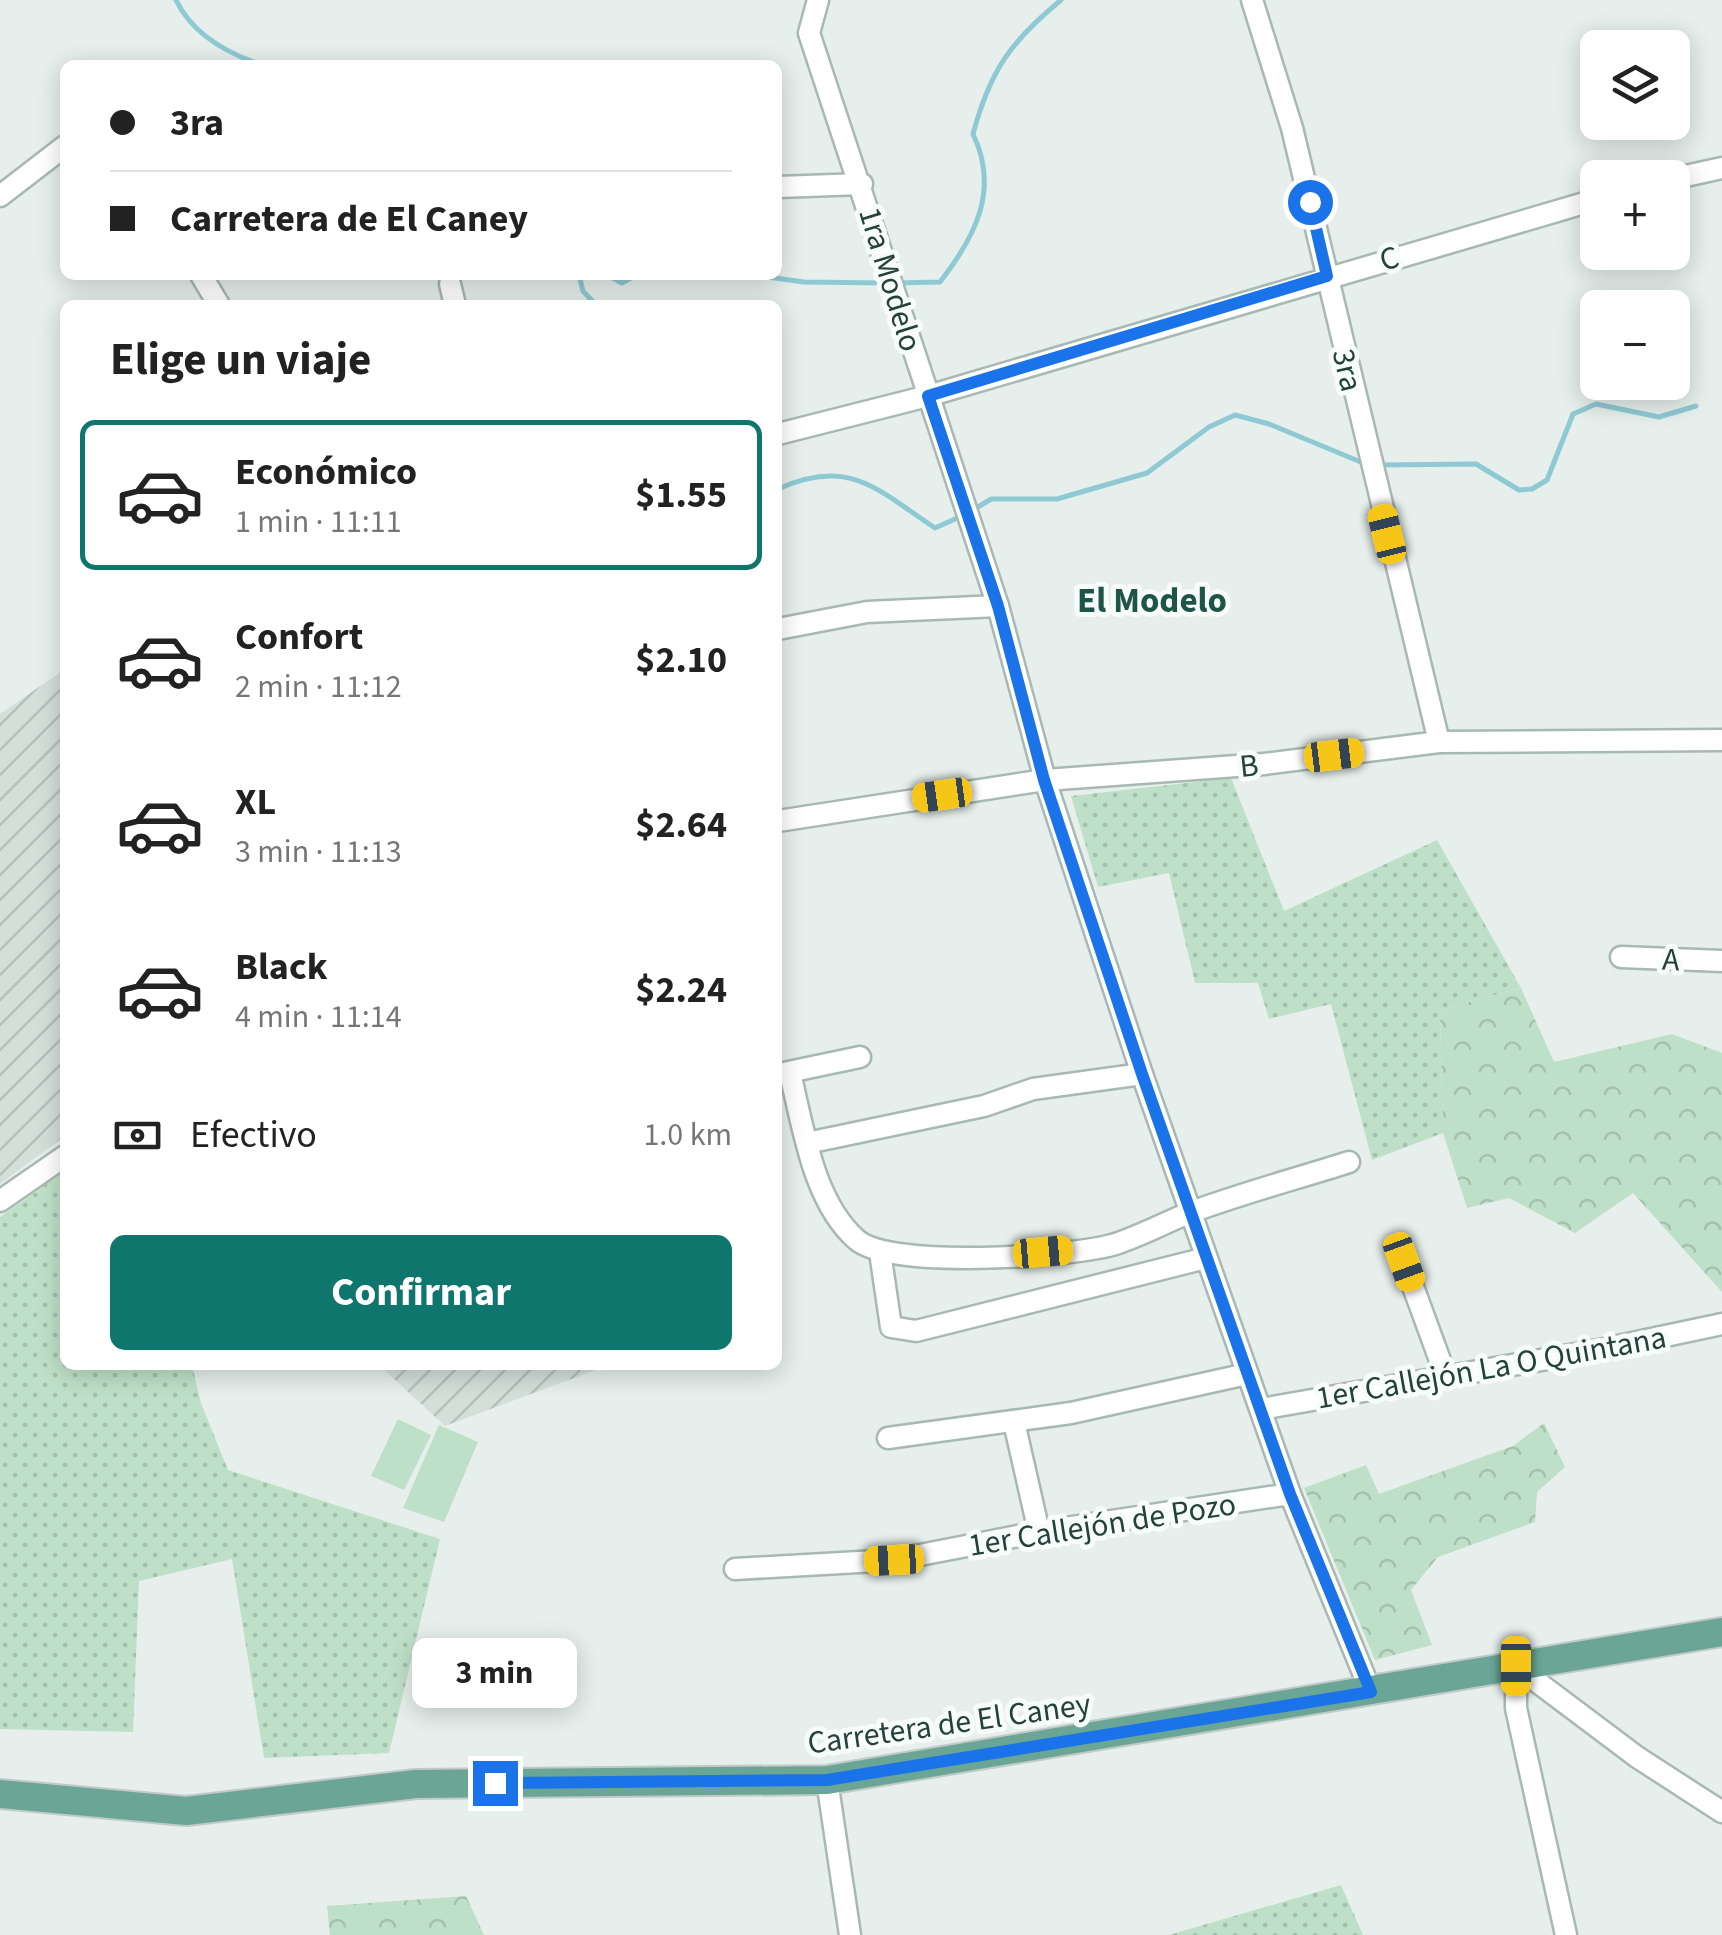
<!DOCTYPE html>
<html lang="es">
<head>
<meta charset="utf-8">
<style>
  :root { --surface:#fff; --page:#f2f2f2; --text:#222; --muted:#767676; --line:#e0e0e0; --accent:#0f766e }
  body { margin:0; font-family:"Source Sans 3",sans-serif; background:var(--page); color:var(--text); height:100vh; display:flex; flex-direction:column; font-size:38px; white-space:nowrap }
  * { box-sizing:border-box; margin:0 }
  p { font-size:32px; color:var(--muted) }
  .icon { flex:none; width:55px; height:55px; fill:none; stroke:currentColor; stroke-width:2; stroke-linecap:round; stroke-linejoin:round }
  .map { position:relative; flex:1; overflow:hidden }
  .sheet { position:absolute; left:60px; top:300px; width:722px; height:1070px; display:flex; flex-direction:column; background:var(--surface); border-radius:15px; box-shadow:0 5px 25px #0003 }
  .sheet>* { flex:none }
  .hud { position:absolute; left:60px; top:60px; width:722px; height:220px; border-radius:15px; box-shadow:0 5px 25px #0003; display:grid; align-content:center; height:220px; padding:0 50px; background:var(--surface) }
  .buttons { position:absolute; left:1580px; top:30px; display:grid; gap:20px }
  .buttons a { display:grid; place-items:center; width:110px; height:110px; border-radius:15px; background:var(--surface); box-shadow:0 5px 25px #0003; font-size:50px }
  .end { position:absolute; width:45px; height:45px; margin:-22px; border:12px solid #1a73e8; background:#fff; box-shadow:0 0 0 5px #fff }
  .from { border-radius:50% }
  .bubble { position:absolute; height:70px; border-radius:15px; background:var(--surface); box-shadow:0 5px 25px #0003; font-size:32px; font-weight:700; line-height:70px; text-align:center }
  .car { position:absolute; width:30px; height:60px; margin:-30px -15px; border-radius:12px; box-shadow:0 0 8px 2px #0007; background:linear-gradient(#f5c518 24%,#345 0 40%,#f5c518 0 76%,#345 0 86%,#f5c518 0) }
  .hud b { display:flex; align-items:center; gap:35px; height:95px; font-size:38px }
  .hud b+b { border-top:2px solid var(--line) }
  .hud i { width:25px; height:25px; background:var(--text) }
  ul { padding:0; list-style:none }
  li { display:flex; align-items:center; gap:30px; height:150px; margin:0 20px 15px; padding:0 30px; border:5px solid transparent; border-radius:15px }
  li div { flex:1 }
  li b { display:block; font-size:38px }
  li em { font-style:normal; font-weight:700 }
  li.on { border-color:var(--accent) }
  li>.icon { width:90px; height:90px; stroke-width:1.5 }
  h2 { padding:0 50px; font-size:45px; line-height:120px }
  .pay { display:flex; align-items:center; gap:25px; height:110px; padding:0 50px; font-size:38px }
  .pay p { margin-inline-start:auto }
  .cta { display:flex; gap:20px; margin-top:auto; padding:20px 50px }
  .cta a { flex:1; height:115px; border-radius:15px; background:var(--accent); color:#fff; font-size:40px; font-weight:700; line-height:115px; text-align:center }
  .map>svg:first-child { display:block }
  .industrial { fill:url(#industrial-furrows) }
  .grass { fill:url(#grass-dots) }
  .forest { fill:url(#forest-crowns) }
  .park { fill:#bfe0c8 }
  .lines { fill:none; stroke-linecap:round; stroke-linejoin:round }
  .stream { stroke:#8ec9d4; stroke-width:5 }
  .minor-casing { stroke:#a8b8b2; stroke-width:25 }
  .major-casing { stroke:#c2cac8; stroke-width:32 }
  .minor { stroke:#fff; stroke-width:20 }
  .major { stroke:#6aa596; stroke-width:28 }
  .route { stroke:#1a73e8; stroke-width:12 }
  .labels { text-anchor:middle; stroke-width:10; stroke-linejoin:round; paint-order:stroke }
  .street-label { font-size:32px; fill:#24423a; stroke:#f7fbf9 }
  .neighbourhood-label { font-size:35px; font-weight:bold; fill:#1f5548; stroke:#f7fbf9 }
</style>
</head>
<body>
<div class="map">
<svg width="1722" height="1935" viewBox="0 0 1722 1935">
  <defs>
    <pattern id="industrial-furrows" width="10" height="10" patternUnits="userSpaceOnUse" patternTransform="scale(2.5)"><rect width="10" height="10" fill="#d4dfda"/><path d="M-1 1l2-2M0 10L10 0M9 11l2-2" fill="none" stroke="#b6c1bc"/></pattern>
    <pattern id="grass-dots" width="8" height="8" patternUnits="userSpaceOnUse" patternTransform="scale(2.5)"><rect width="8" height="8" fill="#bfe0c8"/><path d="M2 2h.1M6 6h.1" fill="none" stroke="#a4c1ad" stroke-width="1.8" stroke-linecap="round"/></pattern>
    <pattern id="forest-crowns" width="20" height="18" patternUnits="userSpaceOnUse" patternTransform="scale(2.5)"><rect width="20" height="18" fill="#bfe0c8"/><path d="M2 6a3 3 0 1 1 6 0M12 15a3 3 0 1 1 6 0" fill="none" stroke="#a4c1ad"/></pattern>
  </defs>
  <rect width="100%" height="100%" fill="#e6efeb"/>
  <!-- industrial -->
  <g class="industrial">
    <polygon points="65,669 65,1136 0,1184 0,714"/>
    <polygon points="379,1365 609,1365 445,1426"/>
  </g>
  <!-- grass -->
  <g class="grass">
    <polygon points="1231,778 1284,911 1437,840 1521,988 1440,1010 1443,1133 1372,1160 1331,1004 1269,1019 1258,983 1195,983 1169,873 1098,887 1071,796"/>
    <polygon points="65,1171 65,1365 192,1365 201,1403 228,1470 440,1539 389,1753 264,1758 232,1559 139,1581 133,1732 0,1729 0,1217"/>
    <polygon points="1341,1885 1363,1935 1169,1935"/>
  </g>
  <!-- forest -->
  <g class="forest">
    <polygon points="1521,988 1554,1062 1672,1034 1722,1053 1722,1292 1633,1193 1575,1233 1509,1198 1467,1208 1443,1133 1440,1010"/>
    <polygon points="1544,1423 1565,1467 1537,1492 1535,1522 1438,1557 1411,1590 1432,1645 1375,1660 1304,1488 1366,1465 1379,1494 1513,1446"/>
    <polygon points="466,1896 484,1935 330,1935 327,1906"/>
  </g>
  <!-- park -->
  <g class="park">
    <polygon points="398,1419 431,1435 404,1490 371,1476"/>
    <polygon points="439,1425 478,1442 444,1522 403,1508"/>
  </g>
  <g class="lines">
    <!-- stream -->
    <g class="stream">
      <path d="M176,0C192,34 229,54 262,65"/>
      <polyline points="579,275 583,291 596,305"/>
      <polyline points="607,275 622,283 636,275"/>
      <polyline points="753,275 804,282 885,283"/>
      <path d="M896,283L940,282C975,237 1000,190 973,134C990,71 1010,42 1061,0"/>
      <polyline points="1379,465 1476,464 1519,490 1532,489 1547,480 1573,414 1596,404 1659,417 1696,406"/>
      <path d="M778,489C850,457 876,489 935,528L964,515"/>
      <polyline points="973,510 991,499 1057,499 1147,473 1209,427 1235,415 1269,424 1368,465"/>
    </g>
    <defs>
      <g id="minor">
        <polyline points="818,0 809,33 998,606 1045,780 1142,1074 1290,1494 1371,1692"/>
        <polyline points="1252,0 1292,128 1439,742"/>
        <polyline points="1672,179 1722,168"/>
        <polyline points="778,187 862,184"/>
        <polyline points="0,196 65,146"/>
        <polyline points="201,275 219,305"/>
        <polyline points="450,284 455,305"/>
        <polyline points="778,434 928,396 1598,199"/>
        <polyline points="778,629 867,612 998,606"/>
        <polyline points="778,821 1045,780 1264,764 1439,742 1722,740"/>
        <polyline points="1621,957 1722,961"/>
        <path d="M790,1073C803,1126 813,1202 857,1240C891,1269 1067,1257 1112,1245C1138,1237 1164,1223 1189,1213C1242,1193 1296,1179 1349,1162"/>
        <polyline points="779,1074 860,1057"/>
        <polyline points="807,1143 984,1106 1033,1089 1142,1074"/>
        <polyline points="0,1201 65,1156"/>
        <polyline points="880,1252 891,1327 916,1331 1206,1258"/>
        <polyline points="1404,1262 1445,1374"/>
        <polyline points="1261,1409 1604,1349 1722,1324"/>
        <polyline points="1014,1422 1039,1532"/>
        <polyline points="888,1438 1071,1413 1247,1374"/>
        <polyline points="735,1569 894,1560 1039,1532 1290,1494"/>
        <polyline points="1516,1666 1516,1708 1566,1935"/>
        <polyline points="1516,1666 1637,1757 1722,1812"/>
        <polyline points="827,1780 850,1935"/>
      </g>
      <polyline id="major" points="0,1794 186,1811 416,1784 827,1780 1722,1632"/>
    </defs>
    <!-- minor casing -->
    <use href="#minor" class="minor-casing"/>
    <!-- major casing -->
    <use href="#major" class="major-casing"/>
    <!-- minor -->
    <use href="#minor" class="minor"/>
    <!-- major -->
    <use href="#major" class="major"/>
  </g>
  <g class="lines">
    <!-- route -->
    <polyline class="route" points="495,1783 827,1780 1371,1692 1290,1494 1142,1074 1044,780 998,606 928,396 1327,276 1310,202"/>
  </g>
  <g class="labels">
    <!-- street labels -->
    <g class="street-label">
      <text transform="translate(1389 258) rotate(-16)" y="11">C</text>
      <text transform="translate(891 279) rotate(73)" y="11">1ra Modelo</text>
      <text transform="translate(1348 370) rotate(77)" y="11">3ra</text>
      <text transform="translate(1249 765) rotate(-6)" y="11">B</text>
      <text transform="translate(1671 959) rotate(3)" y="11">A</text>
      <text transform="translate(1491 1367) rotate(-10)" y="11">1er Callejón La O Quintana</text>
      <text transform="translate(1102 1524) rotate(-9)" y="11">1er Callejón de Pozo</text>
      <text transform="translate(949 1723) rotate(-8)" y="11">Carretera de El Caney</text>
    </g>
    <!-- neighbourhood labels -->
    <g class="neighbourhood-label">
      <text x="1152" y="612">El Modelo</text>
    </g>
  </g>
</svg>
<div class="buttons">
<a><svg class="icon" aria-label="layers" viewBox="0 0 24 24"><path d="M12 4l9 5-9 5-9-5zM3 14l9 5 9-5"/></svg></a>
<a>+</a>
<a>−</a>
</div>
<i class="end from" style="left:1310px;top:202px"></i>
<i class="end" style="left:495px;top:1783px"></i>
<div class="bubble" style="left:412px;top:1638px;width:165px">3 min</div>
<i class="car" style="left:1387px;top:534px;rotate:346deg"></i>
<i class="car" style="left:1334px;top:755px;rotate:83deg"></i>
<i class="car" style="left:942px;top:795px;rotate:262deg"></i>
<i class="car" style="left:1043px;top:1252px;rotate:85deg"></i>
<i class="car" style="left:1404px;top:1262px;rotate:160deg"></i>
<i class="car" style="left:894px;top:1560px;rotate:267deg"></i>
<i class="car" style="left:1516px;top:1666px;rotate:180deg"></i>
<div class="hud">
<b><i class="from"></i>3ra</b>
<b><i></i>Carretera de El Caney</b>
</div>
<section class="sheet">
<h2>Elige un viaje</h2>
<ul>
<li class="on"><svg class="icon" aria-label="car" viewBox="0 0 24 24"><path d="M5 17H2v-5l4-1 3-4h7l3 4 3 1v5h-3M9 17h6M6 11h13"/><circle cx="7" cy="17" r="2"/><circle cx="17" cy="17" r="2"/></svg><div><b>Económico</b><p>1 min · 11:11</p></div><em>$1.55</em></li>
<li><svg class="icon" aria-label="car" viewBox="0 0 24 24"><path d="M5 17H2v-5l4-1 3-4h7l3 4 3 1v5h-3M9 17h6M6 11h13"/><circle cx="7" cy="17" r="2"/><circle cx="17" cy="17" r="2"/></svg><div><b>Confort</b><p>2 min · 11:12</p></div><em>$2.10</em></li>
<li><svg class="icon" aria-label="car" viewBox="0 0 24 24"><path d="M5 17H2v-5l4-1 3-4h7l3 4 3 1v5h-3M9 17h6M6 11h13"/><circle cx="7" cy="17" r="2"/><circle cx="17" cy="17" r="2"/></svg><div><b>XL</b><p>3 min · 11:13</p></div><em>$2.64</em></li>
<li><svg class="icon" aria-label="car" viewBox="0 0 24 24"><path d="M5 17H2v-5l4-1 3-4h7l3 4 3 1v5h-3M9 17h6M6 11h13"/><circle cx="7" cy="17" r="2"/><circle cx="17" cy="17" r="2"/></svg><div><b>Black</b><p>4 min · 11:14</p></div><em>$2.24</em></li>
</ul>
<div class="pay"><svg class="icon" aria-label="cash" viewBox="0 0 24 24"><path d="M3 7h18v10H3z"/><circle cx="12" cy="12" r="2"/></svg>Efectivo<p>1.0 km</p></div>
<div class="cta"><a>Confirmar</a></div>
</section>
</div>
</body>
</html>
